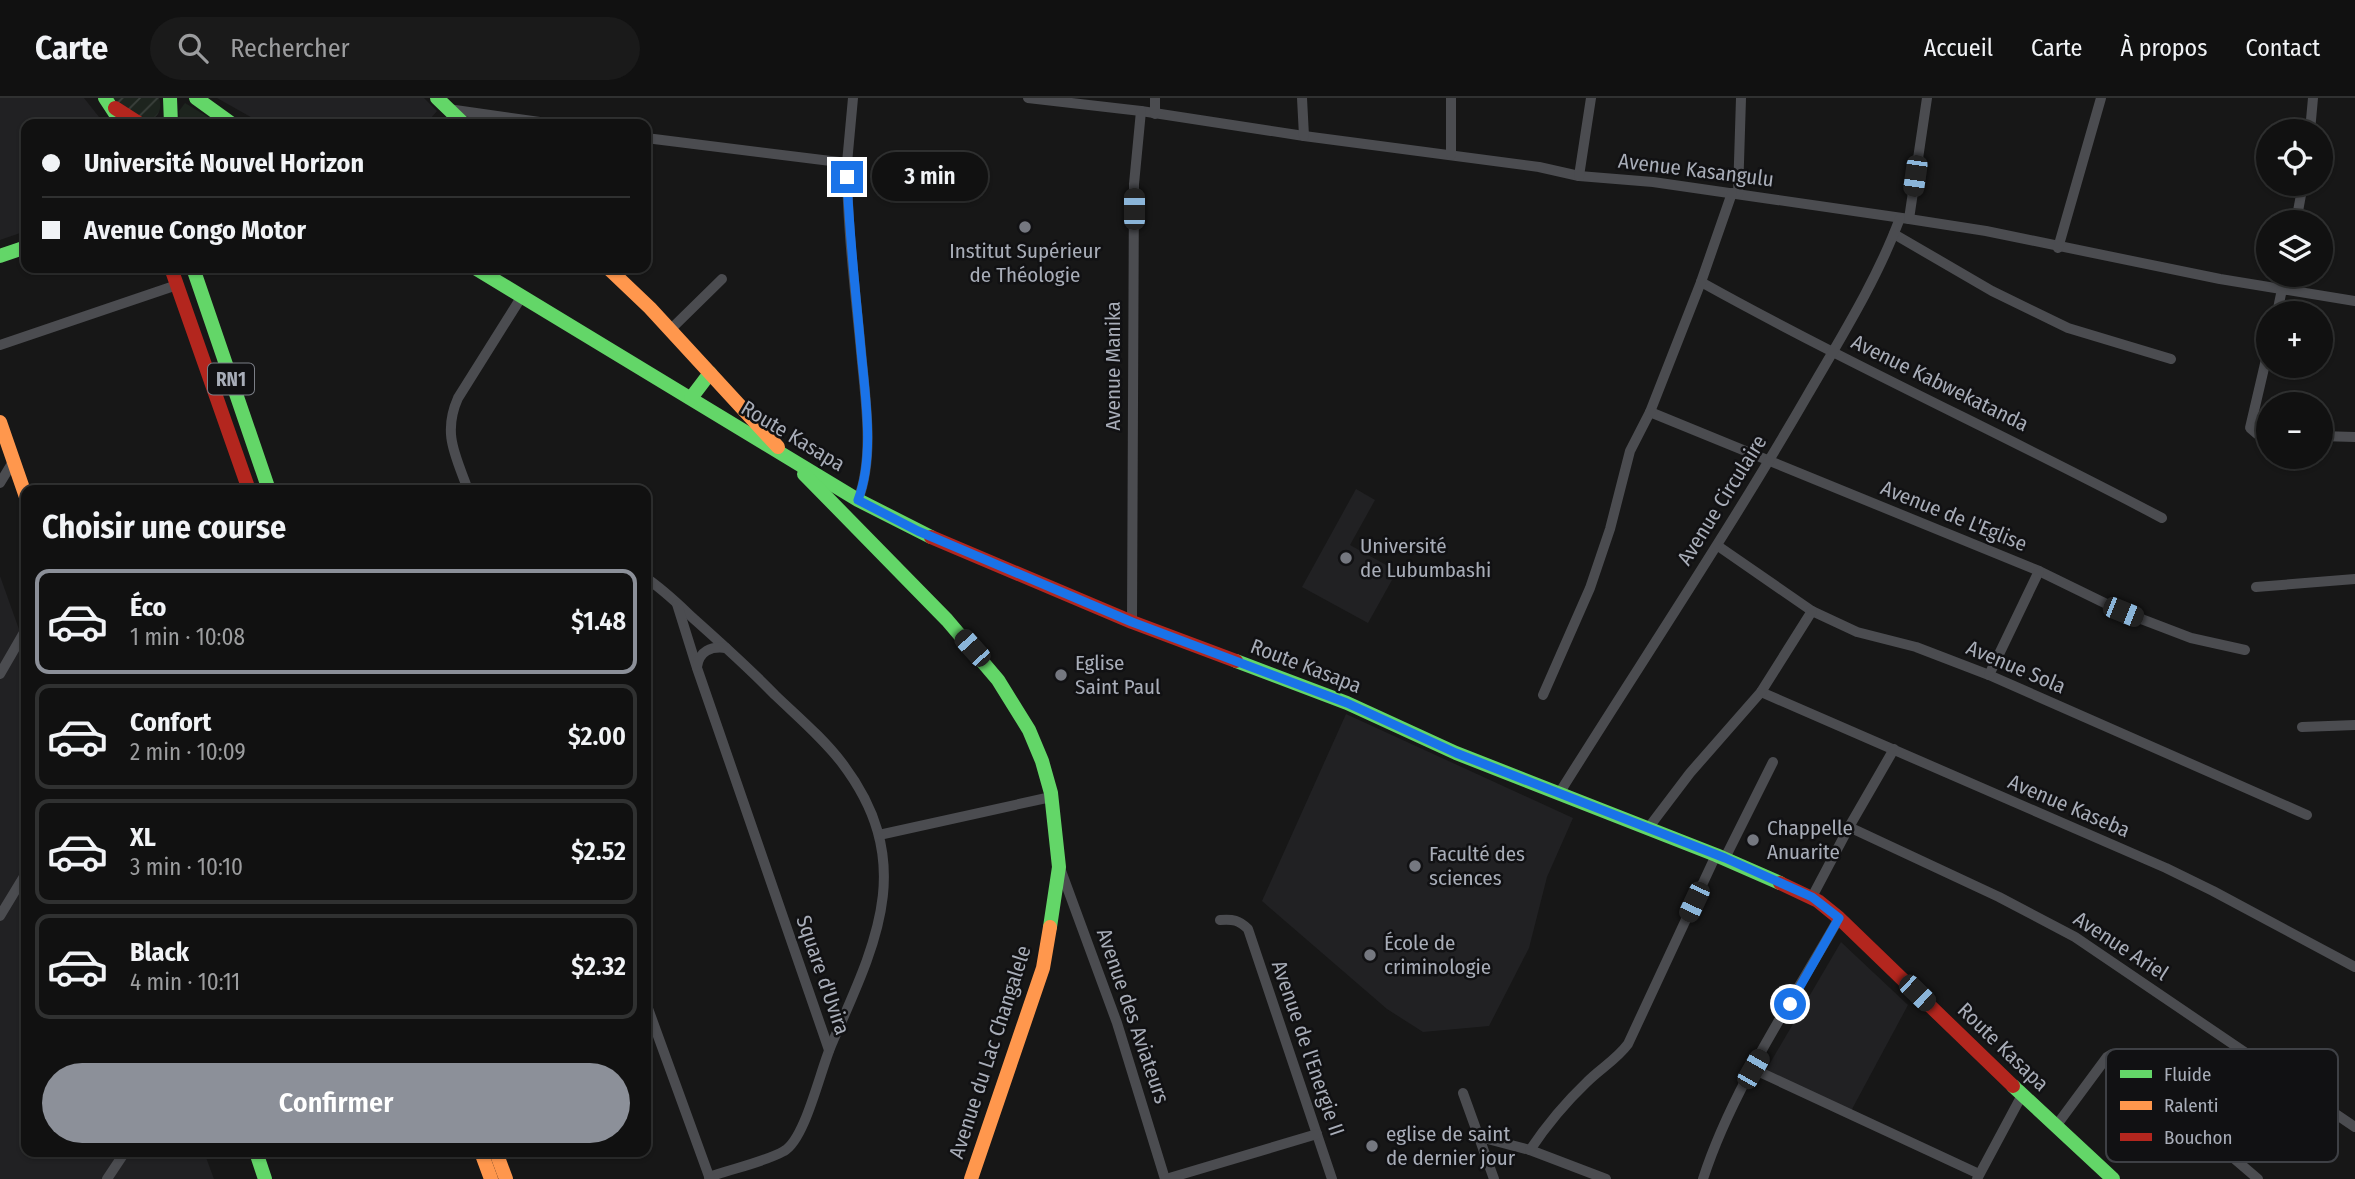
<!DOCTYPE html>
<html lang="fr">
<head>
<meta charset="utf-8">
<style>
  :root { --surface:#111; --page:#1a1a1a; --text:#f1f3f6; --muted:#9c9d9f; --line:#303131; --accent:#8c9099 }
  body { margin:0; font-family:"Fira Sans Condensed",sans-serif; background:var(--page); color:var(--text); height:100vh; display:flex; flex-direction:column; font-size:26px; white-space:nowrap }
  * { box-sizing:border-box; margin:0 }
  p { font-size:23px; color:var(--muted) }
  .icon { flex:none; width:38px; height:38px; fill:none; stroke:currentColor; stroke-width:2; stroke-linecap:round; stroke-linejoin:round }
  .map { position:relative; flex:1; overflow:hidden }
  .details { position:absolute; left:21px; top:387px; width:630px; height:672px; display:flex; flex-direction:column; background:var(--surface); border-radius:14px; box-shadow:0 2px 5px #0004,0 0 0 2px var(--line) }
  .details>* { flex:none }
  .hud { position:absolute; left:21px; top:21px; width:630px; height:154px; border-radius:14px; box-shadow:0 2px 5px #0004,0 0 0 2px var(--line); display:grid; align-content:center; height:154px; padding:0 21px; background:var(--surface) }
  .tools { position:absolute; left:2256px; top:21px; display:grid; gap:14px }
  .tools a { display:grid; place-items:center; width:77px; height:77px; border-radius:50%; background:var(--surface); box-shadow:0 2px 5px #0004,0 0 0 2px var(--line); font-size:35px }
  .end { position:absolute; width:32px; height:32px; margin:-16px; border:9px solid #1a73e8; background:#fff; box-shadow:0 0 0 4px #fff }
  .from { border-radius:50% }
  .bubble { position:absolute; height:49px; border-radius:24px; background:var(--surface); box-shadow:0 2px 5px #0004,0 0 0 2px var(--line); font-size:23px; font-weight:600; line-height:49px; text-align:center }
  .car { position:absolute; width:21px; height:42px; margin:-21px -10px; border-radius:9px; box-shadow:0 0 5px 2px #0007; background:linear-gradient(#222 24%,#8ab4d8 0 40%,#222 0 76%,#8ab4d8 0 86%,#222 0) }
  .hud b { display:flex; align-items:center; gap:24px; height:66px; font-size:26px }
  .hud b+b { border-top:2px solid var(--line) }
  .hud i { width:18px; height:18px; background:var(--text) }
  ul { padding:0; list-style:none }
  li { display:flex; align-items:center; gap:21px; height:105px; margin:0 14px 10px; padding:0 7px; border:4px solid var(--line); border-radius:14px }
  li div { flex:1 }
  li b { display:block; font-size:26px }
  li em { font-style:normal; font-weight:600 }
  li.current { border-color:var(--accent) }
  li>.icon { width:63px; height:63px; stroke-width:1.5 }
  h2 { padding:0 21px; font-size:32px; line-height:84px }
  .primary-button { display:flex; gap:14px; margin-top:auto; padding:14px 21px }
  .primary-button a { flex:1; height:80px; border-radius:42px; background:var(--accent); color:#fff; font-size:28px; font-weight:600; line-height:80px; text-align:center }
  header { display:flex; align-items:center; gap:42px; box-sizing:border-box; height:98px; padding:0 35px; background:var(--surface); border-bottom:2px solid var(--line) }
  header strong { font-size:33px }
  nav { display:flex; gap:38px; margin-inline-start:auto; font-size:24px }
  .search { width:490px; height:63px; background:var(--page); display:flex; align-items:center; gap:18px; box-sizing:border-box; padding:0 24px; border-radius:38px; color:var(--muted); font-size:26px }
  .map>svg:first-child { display:block }
  .built { fill:#212123 }
  .grass { fill:#1d241e }
  .garden { fill:url(#garden-furrows) }
  .lines { fill:none; stroke-linecap:round; stroke-linejoin:round }
  .street { stroke:#4b4c50; stroke-width:10 }
  .fast { stroke:#63d668; stroke-width:14 }
  .slow { stroke:#ff974d; stroke-width:14 }
  .jam { stroke:#b3261e; stroke-width:14 }
  .route { stroke:#1a73e8; stroke-width:9 }
  .poi-dot { fill:#757880; stroke:#111113; stroke-width:2.5 }
  .labels { text-anchor:middle; stroke-width:5; stroke-linejoin:round; paint-order:stroke }
  .shield { fill:#111113; stroke:#7b7e86; stroke-width:2 }
  .shield-label { font-size:19px; font-weight:bold; fill:#a8adb8 }
  .street-label { font-size:21px; fill:#a8adb8; stroke:#111113 }
  .poi-label { font-size:21px; fill:#a8adb8; stroke:#111113; text-anchor:start }
  .key { fill:#111113; stroke:#3e4045; stroke-width:2 }
  .key-label { font-size:19px; fill:#a8adb8 }
</style>
</head>
<body>
<header>
<strong>Carte</strong>
<div class="search"><svg class="icon" aria-label="search" viewBox="0 0 24 24"><circle cx="10" cy="10" r="6"/><path d="M15 15l6 6"/></svg>Rechercher</div>
<nav><a>Accueil</a><a>Carte</a><a>À propos</a><a>Contact</a></nav>
</header>
<div class="map">
<svg width="2355" height="1081" viewBox="0 0 2355 1081">
  <defs>
    <pattern id="garden-furrows" width="10" height="10" patternUnits="userSpaceOnUse" patternTransform="scale(1.75)"><rect width="10" height="10" fill="#1d241e"/><path d="M-1 1l2-2M0 10L10 0M9 11l2-2" fill="none" stroke="#3b413d"/></pattern>
  </defs>
  <rect width="100%" height="100%" fill="#171717"/>
  <!-- built -->
  <g class="built">
    <polygon points="0,0 84,0 99,19 102,26 26,26 26,133 0,142"/>
    <polygon points="217,0 424,0 437,13 426,26 263,26"/>
    <polygon points="1356,391 1375,402 1350,447 1397,473 1368,525 1302,489"/>
    <polygon points="0,478 26,551 26,1054 204,1054 214,1081 0,1081"/>
    <polygon points="1346,616 1573,720 1547,779 1529,850 1489,928 1423,934 1387,911 1262,803"/>
    <polygon points="1841,844 1908,907 1851,1013 1766,972"/>
  </g>
  <!-- grass -->
  <polygon class="grass" points="185,5 213,22 212,26 183,26 180,24 179,13"/>
  <!-- garden -->
  <path class="garden" d="M113,0H159C164,16 153,24 138,24Z"/>
  <g class="lines">
    <!-- street -->
    <g class="street">
      <polyline points="1028,0 1141,13 1304,38 1539,69 1579,78 1653,84 1909,121 1986,133 2220,181 2355,203"/>
      <polyline points="1155,0 1155,16"/>
      <polyline points="1302,0 1304,38"/>
      <polyline points="448,11 554,26"/>
      <polyline points="2310,33 2313,0"/>
      <path d="M646,40L847,65C847,128 855,190 861,253C865,299 875,358 858,402"/>
      <polyline points="1451,57 1451,0"/>
      <polyline points="847,65 853,0"/>
      <polyline points="1579,78 1591,0"/>
      <polyline points="1738,96 1741,0"/>
      <polyline points="1909,121 1927,0"/>
      <polyline points="2296,124 2303,86"/>
      <polyline points="1894,136 1992,193 2068,230 2171,261"/>
      <polyline points="2058,150 2101,0"/>
      <path d="M1701,184C1852,268 2009,339 2162,420"/>
      <polyline points="2277,215 2285,177"/>
      <polyline points="670,232 722,181"/>
      <polyline points="0,247 177,187"/>
      <polyline points="2268,253 2250,330 2257,336 2268,336"/>
      <polyline points="1650,314 2039,473 2123,514 2191,540 2245,552"/>
      <polyline points="2320,338 2355,339"/>
      <polyline points="0,385 14,362"/>
      <path d="M468,392C456,358 442,336 458,300L522,198"/>
      <polyline points="1718,448 1812,513 1857,534 1916,549 1989,577 2307,717"/>
      <path d="M646,480C664,492 678,506 694,521C722,546 749,570 775,597C798,619 823,640 842,665C917,764 877,843 833,943C821,968 806,1041 784,1053C765,1064 731,1071 709,1079"/>
      <polyline points="2256,489 2355,481"/>
      <polyline points="677,506 697,570 829,952"/>
      <polyline points="1132,524 1134,86 1141,13"/>
      <path d="M697,569C699,553 711,548 726,550"/>
      <polyline points="0,576 26,531"/>
      <polyline points="1989,577 2039,473"/>
      <polyline points="1761,594 2166,770 2213,793 2355,869"/>
      <polyline points="1543,597 1590,490 1610,431 1630,353 1650,314 1701,184 1732,95"/>
      <polyline points="2302,629 2355,627"/>
      <path d="M1560,694C1642,563 1729,433 1807,298C1840,241 1877,182 1900,120"/>
      <polyline points="1649,729 1690,675 1761,594 1812,513"/>
      <polyline points="1849,729 1999,799 2075,839 2355,1029"/>
      <polyline points="879,737 1051,699"/>
      <polyline points="1725,760 1773,664"/>
      <polyline points="1060,770 1117,925 1165,1081"/>
      <polyline points="1812,799 1849,729 1894,651"/>
      <polyline points="0,818 26,775"/>
      <path d="M1220,822C1233,821 1239,822 1248,831L1332,1081"/>
      <polyline points="646,905 710,1081"/>
      <polyline points="1753,971 1979,1076"/>
      <polyline points="1463,995 1494,1081"/>
      <polyline points="2056,1028 2107,959 2112,956 2258,1081"/>
      <polyline points="1480,1039 1530,1052 1606,1081"/>
      <path d="M1530,1052C1546,1028 1566,1004 1587,984C1601,970 1616,962 1628,946L1716,757"/>
      <polyline points="107,1081 125,1054"/>
      <polyline points="1166,1081 1317,1036"/>
      <path d="M1703,1081C1732,991 1792,903 1839,820"/>
      <polyline points="1977,1081 2022,997"/>
    </g>
    <!-- fast -->
    <g class="fast">
      <polyline points="105,0 122,26"/>
      <polyline points="170,0 171,26"/>
      <polyline points="196,0 232,26"/>
      <polyline points="437,0 464,26"/>
      <polyline points="0,158 26,149"/>
      <polyline points="193,170 269,392"/>
      <polyline points="475,170 858,402 931,439"/>
      <polyline points="691,300 710,275"/>
      <polyline points="804,376 947,522 998,582 1029,632 1042,663 1051,695 1059,769 1050,829"/>
      <polyline points="1236,563 1347,605 1456,655 1716,757 1780,785"/>
      <polyline points="2013,988 2113,1081"/>
      <polyline points="256,1054 265,1081"/>
    </g>
    <!-- slow -->
    <g class="slow">
      <polyline points="608,170 650,210 778,349"/>
      <polyline points="0,324 26,399"/>
      <polyline points="481,1054 491,1081"/>
      <polyline points="496,1054 506,1081"/>
      <polyline points="971,1081 1043,870 1050,829"/>
    </g>
    <!-- jam -->
    <g class="jam">
      <polyline points="115,10 140,26"/>
      <polyline points="171,170 249,392"/>
      <polyline points="931,439 1132,524 1236,563"/>
      <polyline points="1780,785 1818,803 1839,820 2013,988"/>
    </g>
  </g>
  <g class="lines">
    <!-- route -->
    <path class="route" d="M847,79C849,133 855,187 860,241C864,291 876,355 858,402L918,433L1132,524L1347,605L1456,655L1725,760L1812,799L1839,820L1790,906"/>
  </g>
  <!-- markers -->
  <g class="poi-dot">
    <circle cx="1025" cy="129" r="7"/>
    <circle cx="1346" cy="460" r="7"/>
    <circle cx="1061" cy="577" r="7"/>
    <circle cx="1753" cy="742" r="7"/>
    <circle cx="1415" cy="768" r="7"/>
    <circle cx="1370" cy="857" r="7"/>
    <circle cx="1372" cy="1048" r="7"/>
  </g>
  <g class="labels">
    <!-- shield labels -->
    <rect class="shield" x="208" y="265.5" width="46" height="31" rx="5"/>
    <g class="shield-label">
      <text x="231" y="288">RN1</text>
    </g>
    <!-- street labels -->
    <g class="street-label">
      <text transform="translate(1696 72) rotate(7)" y="7">Avenue Kasangulu</text>
      <text transform="translate(1113 268) rotate(-90)" y="7">Avenue Manika</text>
      <text transform="translate(1940 285) rotate(26)" y="7">Avenue Kabwekatanda</text>
      <text transform="translate(793 338) rotate(31)" y="7">Route Kasapa</text>
      <text transform="translate(1722 402) rotate(-58)" y="7">Avenue Circulaire</text>
      <text transform="translate(1954 418) rotate(22)" y="7">Avenue de L'Eglise</text>
      <text transform="translate(1306 568) rotate(21)" y="7">Route Kasapa</text>
      <text transform="translate(2016 569) rotate(23)" y="7">Avenue Sola</text>
      <text transform="translate(2069 708) rotate(23)" y="7">Avenue Kaseba</text>
      <text transform="translate(2121 848) rotate(33)" y="7">Avenue Ariel</text>
      <text transform="translate(823 877) rotate(71)" y="7">Square d'Uvira</text>
      <text transform="translate(1133 918) rotate(71)" y="7">Avenue des Aviateurs</text>
      <text transform="translate(2003 949) rotate(44)" y="7">Route Kasapa</text>
      <text transform="translate(1308 950) rotate(71)" y="7">Avenue de l'Energie II</text>
      <text transform="translate(990 954) rotate(-72)" y="7">Avenue du Lac Changalele</text>
    </g>
    <!-- poi labels -->
    <g class="poi-label">
      <text x="1025" y="160" text-anchor="middle">Institut Supérieur<tspan x="1025" dy="24">de Théologie</tspan></text>
      <text x="1360" y="455">Université<tspan x="1360" dy="24">de Lubumbashi</tspan></text>
      <text x="1075" y="572">Eglise<tspan x="1075" dy="24">Saint Paul</tspan></text>
      <text x="1767" y="737">Chappelle<tspan x="1767" dy="24">Anuarite</tspan></text>
      <text x="1429" y="763">Faculté des<tspan x="1429" dy="24">sciences</tspan></text>
      <text x="1384" y="852">École de<tspan x="1384" dy="24">criminologie</tspan></text>
      <text x="1386" y="1043">eglise de saint<tspan x="1386" dy="24">de dernier jour</tspan></text>
    </g>
  </g>
  <!-- legend -->
  <rect x="2106" y="951" width="232" height="113" rx="10" class="key"/>
  <rect x="2120" y="972" width="32" height="8" fill="#63d668"/>
  <rect x="2120" y="1003" width="32" height="9" fill="#ff974d"/>
  <rect x="2120" y="1035" width="32" height="8" fill="#b3261e"/>
  <g class="key-label">
    <text x="2164" y="983">Fluide</text>
    <text x="2164" y="1014">Ralenti</text>
    <text x="2164" y="1046">Bouchon</text>
  </g>
</svg>
<div class="tools">
<a><svg class="icon" aria-label="locate" viewBox="0 0 24 24"><circle cx="12" cy="12" r="6"/><path d="M12 2v4M12 18v4M2 12h4M18 12h4"/></svg></a>
<a><svg class="icon" aria-label="layers" viewBox="0 0 24 24"><path d="M12 4l9 5-9 5-9-5zM3 14l9 5 9-5"/></svg></a>
<a>+</a>
<a>−</a>
</div>
<i class="end from" style="left:1790px;top:906px"></i>
<i class="end" style="left:847px;top:79px"></i>
<div class="bubble" style="left:872px;top:54px;width:116px">3 min</div>
<i class="car" style="left:1915px;top:78px;rotate:188deg"></i>
<i class="car" style="left:1134px;top:111px;rotate:0deg"></i>
<i class="car" style="left:2123px;top:514px;rotate:112deg"></i>
<i class="car" style="left:972px;top:550px;rotate:318deg"></i>
<i class="car" style="left:1694px;top:804px;rotate:205deg"></i>
<i class="car" style="left:1917px;top:895px;rotate:134deg"></i>
<i class="car" style="left:1753px;top:971px;rotate:30deg"></i>
<div class="hud">
<b><i class="from"></i>Université Nouvel Horizon</b>
<b><i></i>Avenue Congo Motor</b>
</div>
<section class="details">
<h2>Choisir une course</h2>
<ul>
<li class="current"><svg class="icon" aria-label="car" viewBox="0 0 24 24"><path d="M5 17H2v-5l4-1 3-4h7l3 4 3 1v5h-3M9 17h6M6 11h13"/><circle cx="7" cy="17" r="2"/><circle cx="17" cy="17" r="2"/></svg><div><b>Éco</b><p>1 min · 10:08</p></div><em>$1.48</em></li>
<li><svg class="icon" aria-label="car" viewBox="0 0 24 24"><path d="M5 17H2v-5l4-1 3-4h7l3 4 3 1v5h-3M9 17h6M6 11h13"/><circle cx="7" cy="17" r="2"/><circle cx="17" cy="17" r="2"/></svg><div><b>Confort</b><p>2 min · 10:09</p></div><em>$2.00</em></li>
<li><svg class="icon" aria-label="car" viewBox="0 0 24 24"><path d="M5 17H2v-5l4-1 3-4h7l3 4 3 1v5h-3M9 17h6M6 11h13"/><circle cx="7" cy="17" r="2"/><circle cx="17" cy="17" r="2"/></svg><div><b>XL</b><p>3 min · 10:10</p></div><em>$2.52</em></li>
<li><svg class="icon" aria-label="car" viewBox="0 0 24 24"><path d="M5 17H2v-5l4-1 3-4h7l3 4 3 1v5h-3M9 17h6M6 11h13"/><circle cx="7" cy="17" r="2"/><circle cx="17" cy="17" r="2"/></svg><div><b>Black</b><p>4 min · 10:11</p></div><em>$2.32</em></li>
</ul>
<div class="primary-button"><a>Confirmer</a></div>
</section>
</div>
</body>
</html>
